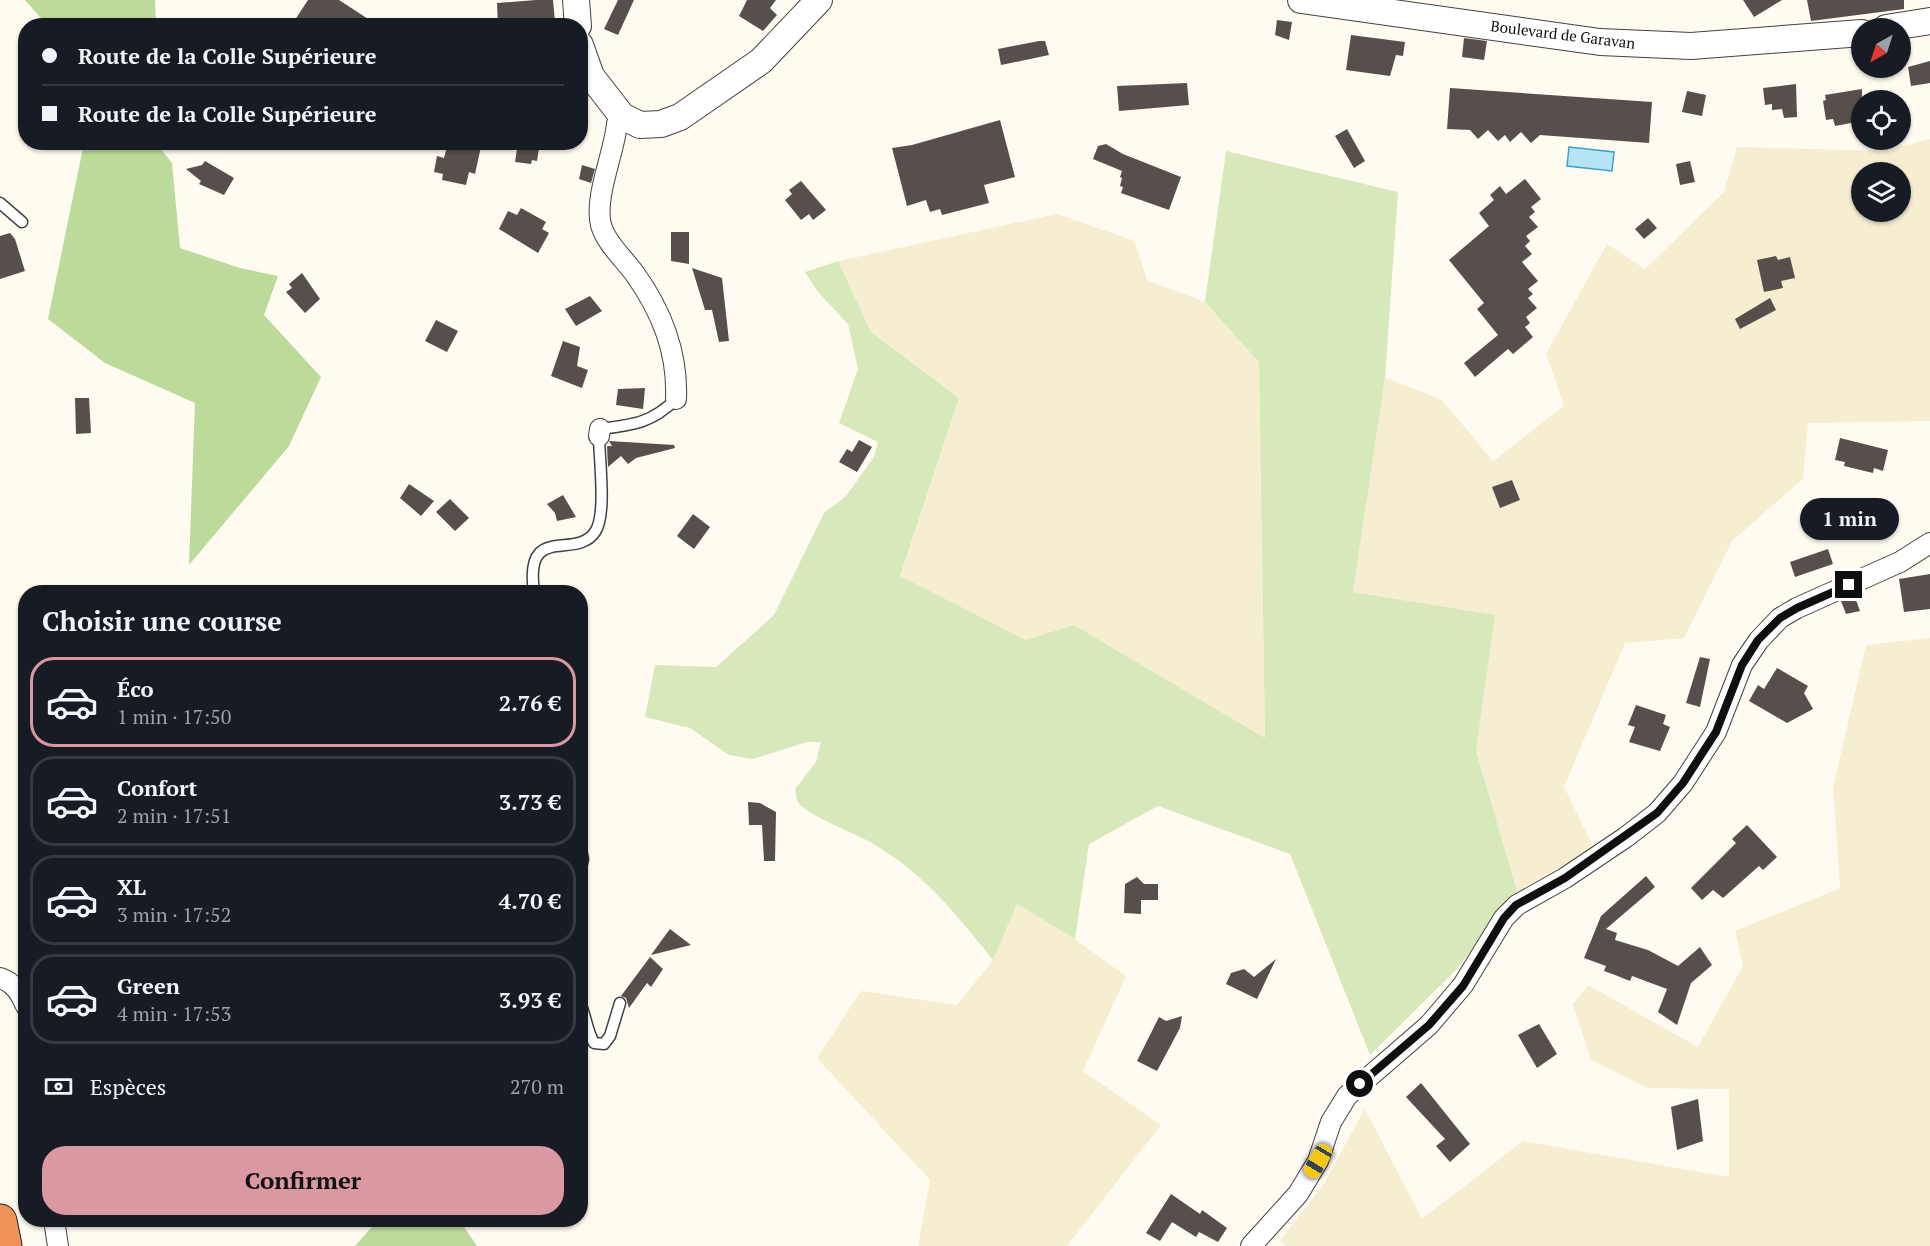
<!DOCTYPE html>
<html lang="fr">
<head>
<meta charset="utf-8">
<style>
  :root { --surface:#171b24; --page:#242831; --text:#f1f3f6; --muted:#9ea1a6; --line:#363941; --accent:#da98a3 }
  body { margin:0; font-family:"PT Serif",serif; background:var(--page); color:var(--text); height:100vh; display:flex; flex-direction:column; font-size:22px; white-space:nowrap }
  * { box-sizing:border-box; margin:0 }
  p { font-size:20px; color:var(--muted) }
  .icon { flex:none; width:33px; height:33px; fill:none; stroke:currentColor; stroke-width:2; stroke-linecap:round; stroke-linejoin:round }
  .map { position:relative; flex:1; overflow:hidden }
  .drawer { position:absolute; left:18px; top:585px; width:570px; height:642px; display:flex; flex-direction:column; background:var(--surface); border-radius:24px; box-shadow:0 2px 4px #0004 }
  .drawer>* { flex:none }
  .top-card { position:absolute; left:18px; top:18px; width:570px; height:132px; border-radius:24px; box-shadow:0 2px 4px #0004; display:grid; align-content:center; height:132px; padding:0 24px; background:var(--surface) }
  .needle { width:39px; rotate:219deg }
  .tools { position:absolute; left:1851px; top:18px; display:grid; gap:12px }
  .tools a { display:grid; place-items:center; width:60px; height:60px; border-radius:50%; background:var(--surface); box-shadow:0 2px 4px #0004; font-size:30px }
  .end { position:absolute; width:27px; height:27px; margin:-14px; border:8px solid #0f0f0f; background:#fff; box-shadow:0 0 0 3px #fff }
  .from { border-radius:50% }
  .bubble { position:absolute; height:42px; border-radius:21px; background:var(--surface); box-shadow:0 2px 4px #0004; font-size:20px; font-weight:800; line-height:42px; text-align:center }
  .car { position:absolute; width:18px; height:36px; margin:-18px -9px; border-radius:8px; box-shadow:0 0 4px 2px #0007; background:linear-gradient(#f5c518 24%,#345 0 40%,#f5c518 0 76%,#345 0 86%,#f5c518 0) }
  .top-card b { display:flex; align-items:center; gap:21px; height:57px; font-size:22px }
  .top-card b+b { border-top:2px solid var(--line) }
  .top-card i { width:15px; height:15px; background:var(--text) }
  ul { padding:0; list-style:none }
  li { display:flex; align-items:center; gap:18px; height:90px; margin:0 12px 9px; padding:0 12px; border:3px solid var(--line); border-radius:24px }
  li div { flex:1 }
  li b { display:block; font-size:22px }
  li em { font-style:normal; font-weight:800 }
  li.current { border-color:var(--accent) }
  li>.icon { width:54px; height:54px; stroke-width:1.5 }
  h2 { padding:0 24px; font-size:27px; line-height:72px }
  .pay { display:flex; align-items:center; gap:15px; height:66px; padding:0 24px; font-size:22px }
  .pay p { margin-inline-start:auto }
  .primary-button { display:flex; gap:12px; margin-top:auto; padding:12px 24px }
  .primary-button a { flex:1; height:69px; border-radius:24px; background:var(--accent); color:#111; font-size:24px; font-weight:800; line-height:69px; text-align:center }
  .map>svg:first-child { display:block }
  .farmland { fill:#f5eed1; fill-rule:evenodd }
  .green { fill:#d7e9ba }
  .forest { fill:#bcda9a }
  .water { fill:#b6e4f5; stroke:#3ea0cc; stroke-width:1.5 }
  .building { fill:#574f4b }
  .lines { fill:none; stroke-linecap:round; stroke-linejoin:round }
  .service-casing { stroke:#424242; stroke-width:13 }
  .minor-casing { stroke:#424242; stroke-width:22 }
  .tertiary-casing { stroke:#424242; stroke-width:28 }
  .motorway-casing { stroke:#202020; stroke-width:35 }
  .service { stroke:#fff; stroke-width:10 }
  .minor { stroke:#fff; stroke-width:20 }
  .tertiary { stroke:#fff; stroke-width:26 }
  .motorway { stroke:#f2925b; stroke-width:33 }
  .route { stroke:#0f0f0f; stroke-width:8 }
  .labels { text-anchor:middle; stroke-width:6; stroke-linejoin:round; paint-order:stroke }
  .street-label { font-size:15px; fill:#0f0f0f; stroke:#fff }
</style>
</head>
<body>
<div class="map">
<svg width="1930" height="1246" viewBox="0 0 1930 1246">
  <rect width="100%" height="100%" fill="#fffbf1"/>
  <!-- farmland -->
  <g class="farmland">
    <path d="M1930,139V421L1808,423L1803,479L1732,541L1684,638L1625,643L1564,787L1595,850L1517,891L1476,751L1494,615L1353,592L1385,378L1442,400L1493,461L1564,406L1546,354L1607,244L1645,269L1724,192L1737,147L1884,151ZM1862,172H1900V212H1862Z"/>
    <polygon points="1057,214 1135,241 1147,280 1205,302 1259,362 1265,738 1074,625 1026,641 900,576 959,398 871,332 838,261"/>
    <polygon points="1930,638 1930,1246 1286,1246 1280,1241 1323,1185 1365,1109 1422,1219 1523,1141 1729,1177 1729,1089 1647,1088 1591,1060 1573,1004 1588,985 1698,1047 1743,966 1735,931 1840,888 1833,788 1866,645"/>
    <polygon points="1017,904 1075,939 1126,976 1083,1071 1161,1125 1067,1246 918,1246 930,1180 817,1058 861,991 957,1005 993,960"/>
  </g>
  <!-- green -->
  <path class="green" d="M1226,151L1398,192L1385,378L1353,592L1495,615L1476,751L1517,891L1456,970L1370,1055L1290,854L1158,806L1089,844L1075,939L1017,904L993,960C955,913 924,873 870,842C856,834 803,813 798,802C796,799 796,793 795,789L816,762L821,742H807L753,759L729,755L690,728L645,717L655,665L716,667L774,615L824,513L846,496L874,457L878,442L839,423L858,369L848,324L817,291L805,272L838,261L871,332L959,398L900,576L1026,640L1074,625L1265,738L1259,362L1205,302Z"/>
  <!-- forest -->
  <g class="forest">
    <polygon points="25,0 155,0 156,25 47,25"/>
    <polygon points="84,143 159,143 159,147 172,163 180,248 240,268 278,276 264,315 321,377 289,446 189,565 195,403 105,363 48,319"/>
    <polygon points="378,1220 455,1220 460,1221 477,1246 355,1246"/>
  </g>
  <!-- water -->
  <polygon class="water" points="1569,147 1614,152 1612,171 1567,166"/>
  <!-- building -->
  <g class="building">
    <polygon points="308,0 339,0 379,26 291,26"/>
    <polygon points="536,0 553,0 555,22 546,26 498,26 497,3"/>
    <polygon points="618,0 634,0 618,35 604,29"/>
    <polygon points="747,0 776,0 770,8 777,15 763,31 739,16"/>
    <polygon points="1743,0 1782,0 1754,17"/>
    <polygon points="1807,0 1904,0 1904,9 1811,21"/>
    <polygon points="1277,20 1292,22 1289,40 1275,35"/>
    <polygon points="1351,35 1405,42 1403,56 1396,55 1390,76 1346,70"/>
    <polygon points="1464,38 1487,41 1484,60 1462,57"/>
    <polygon points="1039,41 1045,41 1049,55 1001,65 998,49"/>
    <polygon points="1930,61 1930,83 1911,86 1908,67"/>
    <polygon points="1187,83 1189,105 1119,111 1117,86"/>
    <polygon points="1796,84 1797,117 1784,118 1782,109 1772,110 1772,104 1765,105 1763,88"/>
    <polygon points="1450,88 1652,102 1649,143 1540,135 1531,143 1521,132 1510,142 1505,135 1498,141 1488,130 1478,139 1470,130 1447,129"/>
    <polygon points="1862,89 1862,121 1835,126 1833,119 1826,120 1823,101 1826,100 1825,95"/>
    <polygon points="1687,91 1706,95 1702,116 1682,112"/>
    <polygon points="1000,120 1015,177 984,185 989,203 942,215 940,209 930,212 926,200 907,206 892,148 912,145"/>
    <polygon points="1347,129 1365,161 1354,168 1335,136"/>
    <polygon points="459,142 482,142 475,174 469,172 466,185 442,180 443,174 434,172 437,156 444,158 447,147 458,150"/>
    <polygon points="518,142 540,142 537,161 532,160 531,164 515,162"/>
    <polygon points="1106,144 1123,154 1181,177 1169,210 1121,193 1123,187 1120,186 1122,178 1120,177 1122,171 1093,159 1098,146"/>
    <polygon points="205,161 234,178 224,195 199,184 201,181 186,169 202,165"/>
    <polygon points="1690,161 1695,182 1680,185 1676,164"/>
    <polygon points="582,165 595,169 591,183 579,179"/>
    <polygon points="1525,179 1541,199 1531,207 1535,212 1529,217 1538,227 1526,236 1530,241 1525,246 1532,254 1522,262 1538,281 1528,289 1533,294 1528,298 1537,308 1526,317 1530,323 1525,327 1533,337 1513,354 1508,349 1475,377 1464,363 1498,335 1477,309 1484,303 1449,260 1489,226 1479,213 1494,200 1490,195 1500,186 1506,194"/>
    <polygon points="801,181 826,210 813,220 809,214 801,220 785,200 792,194 789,190"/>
    <polygon points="521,208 546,222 542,229 549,233 538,253 499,229 508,211 517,215"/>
    <polygon points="1648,218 1657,228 1644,239 1635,229"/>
    <polygon points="671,232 689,232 689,264 671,261"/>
    <polygon points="10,233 15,239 25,271 0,279 0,236"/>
    <polygon points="1776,256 1778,260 1790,257 1795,278 1781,281 1783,288 1764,292 1757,260"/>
    <polygon points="692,268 722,278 729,341 719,342 712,310 705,310"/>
    <polygon points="302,273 320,299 305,313 286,292 292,288 289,284"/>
    <polygon points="590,296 602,311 576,326 565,309"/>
    <polygon points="1770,298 1776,310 1740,329 1735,319"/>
    <polygon points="436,320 458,331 447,352 425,341"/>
    <polygon points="563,341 580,347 577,366 588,370 582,388 551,376"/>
    <polygon points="645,388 643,409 616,405 618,389"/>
    <polygon points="75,398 89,398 91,433 76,434"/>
    <polygon points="1840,438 1888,450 1883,471 1874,468 1873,473 1844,466 1845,462 1835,460"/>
    <polygon points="859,440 872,447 857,472 839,462 847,449 852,452"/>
    <polygon points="609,441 674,445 675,448 636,458 628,464 621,456 608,467 607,446 612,446"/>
    <polygon points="1512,480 1520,500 1500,508 1492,487"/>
    <polygon points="409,484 434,501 421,516 400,498"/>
    <polygon points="563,495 576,517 557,521 555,513 547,504"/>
    <polygon points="450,499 469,518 455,531 436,512"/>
    <polygon points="693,514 710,527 694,549 677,536"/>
    <polygon points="1828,549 1833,564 1795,577 1790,562"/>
    <polygon points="1930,574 1930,609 1904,612 1899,579"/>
    <polygon points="1855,597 1860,611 1846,614 1841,601"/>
    <polygon points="1700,657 1710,659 1700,707 1686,703"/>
    <polygon points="1777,668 1808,686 1804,693 1813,709 1787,723 1749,701 1758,685 1764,689"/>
    <polygon points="1636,705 1666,715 1663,724 1670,727 1660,751 1629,742 1635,727 1628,725"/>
    <polygon points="748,802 760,803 776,812 775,861 764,861 762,825 749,825"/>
    <polygon points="1747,825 1777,857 1763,870 1759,866 1723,898 1713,890 1702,900 1691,888 1736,843 1732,839"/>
    <polygon points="1646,876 1655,887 1606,929 1617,933 1615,940 1648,950 1678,966 1700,947 1712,965 1691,983 1677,1025 1658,1012 1667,989 1632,976 1630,981 1615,975 1604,971 1606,966 1584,958 1601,916"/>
    <polygon points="1137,877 1144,884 1158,884 1158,900 1141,900 1141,914 1124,913 1125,884"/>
    <polygon points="670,929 691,945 651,955 664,937"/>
    <polygon points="650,957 663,969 651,987 647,983 629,1008 626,998 621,996"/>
    <polygon points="1276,959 1257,999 1226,984 1231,973 1244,969 1254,977"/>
    <polygon points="1182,1016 1180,1028 1157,1071 1137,1061 1159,1017 1166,1021"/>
    <polygon points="1539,1024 1557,1054 1537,1068 1518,1035"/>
    <polygon points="1421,1083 1470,1144 1450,1162 1436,1146 1445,1139 1406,1097"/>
    <polygon points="1698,1099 1703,1141 1677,1150 1671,1107"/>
    <polygon points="1171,1194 1200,1214 1202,1210 1227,1228 1218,1242 1199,1232 1196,1237 1172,1222 1160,1241 1146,1233"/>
  </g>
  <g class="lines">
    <defs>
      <g id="service">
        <polyline points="0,203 22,222"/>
        <path d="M600,429C633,425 652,423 676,399"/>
        <path d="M534,592C524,522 575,561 595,532C607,515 599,458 599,436"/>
        <polyline points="580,845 583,859 580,872"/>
        <path d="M580,1003C586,1016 587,1031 594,1043L604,1044L610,1036L620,1003"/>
      </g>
      <g id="minor">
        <path d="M622,116L617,124C614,154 594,197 601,225C606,243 624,259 635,274C662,312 678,352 676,399"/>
        <polyline points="599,436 600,429"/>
        <path d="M0,978C15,983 20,993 26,1006"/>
        <polyline points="54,1220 58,1246"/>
        <polyline points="1251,1246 1298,1194 1318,1161 1331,1122 1347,1096 1429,1025 1463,985 1504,918 1517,905 1565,878 1626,837 1657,813 1683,783 1716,732 1742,665 1759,640 1780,618 1797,608 1900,562 1930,543"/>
      </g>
      <g id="tertiary">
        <polyline points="576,0 578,26"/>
        <polyline points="1301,0 1600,42 1691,46 1862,33"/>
        <polyline points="1886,28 1930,21"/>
        <polyline points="580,45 591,76 622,116 640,125 661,124 680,117 761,61 819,0"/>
      </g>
      <polyline id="motorway" points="0,1221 5,1246"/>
    </defs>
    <!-- service casing -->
    <use href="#service" class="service-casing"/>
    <!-- minor casing -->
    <use href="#minor" class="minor-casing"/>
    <!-- tertiary casing -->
    <use href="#tertiary" class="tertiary-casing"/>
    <!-- motorway casing -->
    <use href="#motorway" class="motorway-casing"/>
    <!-- service -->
    <use href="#service" class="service"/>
    <!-- minor -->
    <use href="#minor" class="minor"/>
    <!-- tertiary -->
    <use href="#tertiary" class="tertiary"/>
    <!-- motorway -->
    <use href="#motorway" class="motorway"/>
  </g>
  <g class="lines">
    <!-- route -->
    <polyline class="route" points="1360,1084 1429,1025 1463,986 1504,918 1516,905 1565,878 1657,813 1683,783 1716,732 1742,665 1758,640 1780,618 1797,608 1849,585"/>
  </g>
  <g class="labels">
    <!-- street labels -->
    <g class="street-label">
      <text transform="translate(1563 35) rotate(7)" y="5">Boulevard de Garavan</text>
    </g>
  </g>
</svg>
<div class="tools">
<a><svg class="needle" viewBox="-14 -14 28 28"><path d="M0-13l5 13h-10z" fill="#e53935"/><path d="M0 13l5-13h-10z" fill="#9ea1a6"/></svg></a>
<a><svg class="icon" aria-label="locate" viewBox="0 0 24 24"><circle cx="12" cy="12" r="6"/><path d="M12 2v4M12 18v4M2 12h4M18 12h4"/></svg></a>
<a><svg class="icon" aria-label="layers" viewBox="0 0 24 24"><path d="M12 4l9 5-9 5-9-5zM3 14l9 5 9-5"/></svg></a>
</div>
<i class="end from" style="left:1360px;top:1084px"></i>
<i class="end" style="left:1849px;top:585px"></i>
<div class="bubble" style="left:1800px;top:498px;width:99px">1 min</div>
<i class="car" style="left:1318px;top:1161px;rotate:211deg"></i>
<div class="top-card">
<b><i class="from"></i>Route de la Colle Supérieure</b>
<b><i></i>Route de la Colle Supérieure</b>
</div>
<section class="drawer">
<h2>Choisir une course</h2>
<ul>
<li class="current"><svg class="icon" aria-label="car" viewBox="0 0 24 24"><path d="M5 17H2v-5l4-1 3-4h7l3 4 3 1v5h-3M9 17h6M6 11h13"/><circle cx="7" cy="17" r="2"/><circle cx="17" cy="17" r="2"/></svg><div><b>Éco</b><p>1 min · 17:50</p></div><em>2.76 €</em></li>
<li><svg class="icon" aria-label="car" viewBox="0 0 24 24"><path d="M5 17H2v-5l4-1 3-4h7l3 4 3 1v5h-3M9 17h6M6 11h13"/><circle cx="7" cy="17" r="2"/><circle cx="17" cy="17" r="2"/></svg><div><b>Confort</b><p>2 min · 17:51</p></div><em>3.73 €</em></li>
<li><svg class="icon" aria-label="car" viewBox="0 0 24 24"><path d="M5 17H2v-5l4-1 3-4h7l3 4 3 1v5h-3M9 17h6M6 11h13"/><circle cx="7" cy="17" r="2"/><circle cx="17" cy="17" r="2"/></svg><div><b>XL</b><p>3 min · 17:52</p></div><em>4.70 €</em></li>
<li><svg class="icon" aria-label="car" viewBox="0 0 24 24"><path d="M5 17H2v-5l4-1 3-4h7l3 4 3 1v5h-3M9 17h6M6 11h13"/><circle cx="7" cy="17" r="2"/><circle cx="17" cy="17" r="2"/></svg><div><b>Green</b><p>4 min · 17:53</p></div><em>3.93 €</em></li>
</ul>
<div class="pay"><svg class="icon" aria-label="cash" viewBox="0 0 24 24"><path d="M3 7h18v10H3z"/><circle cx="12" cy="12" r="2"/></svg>Espèces<p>270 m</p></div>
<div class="primary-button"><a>Confirmer</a></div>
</section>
</div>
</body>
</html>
